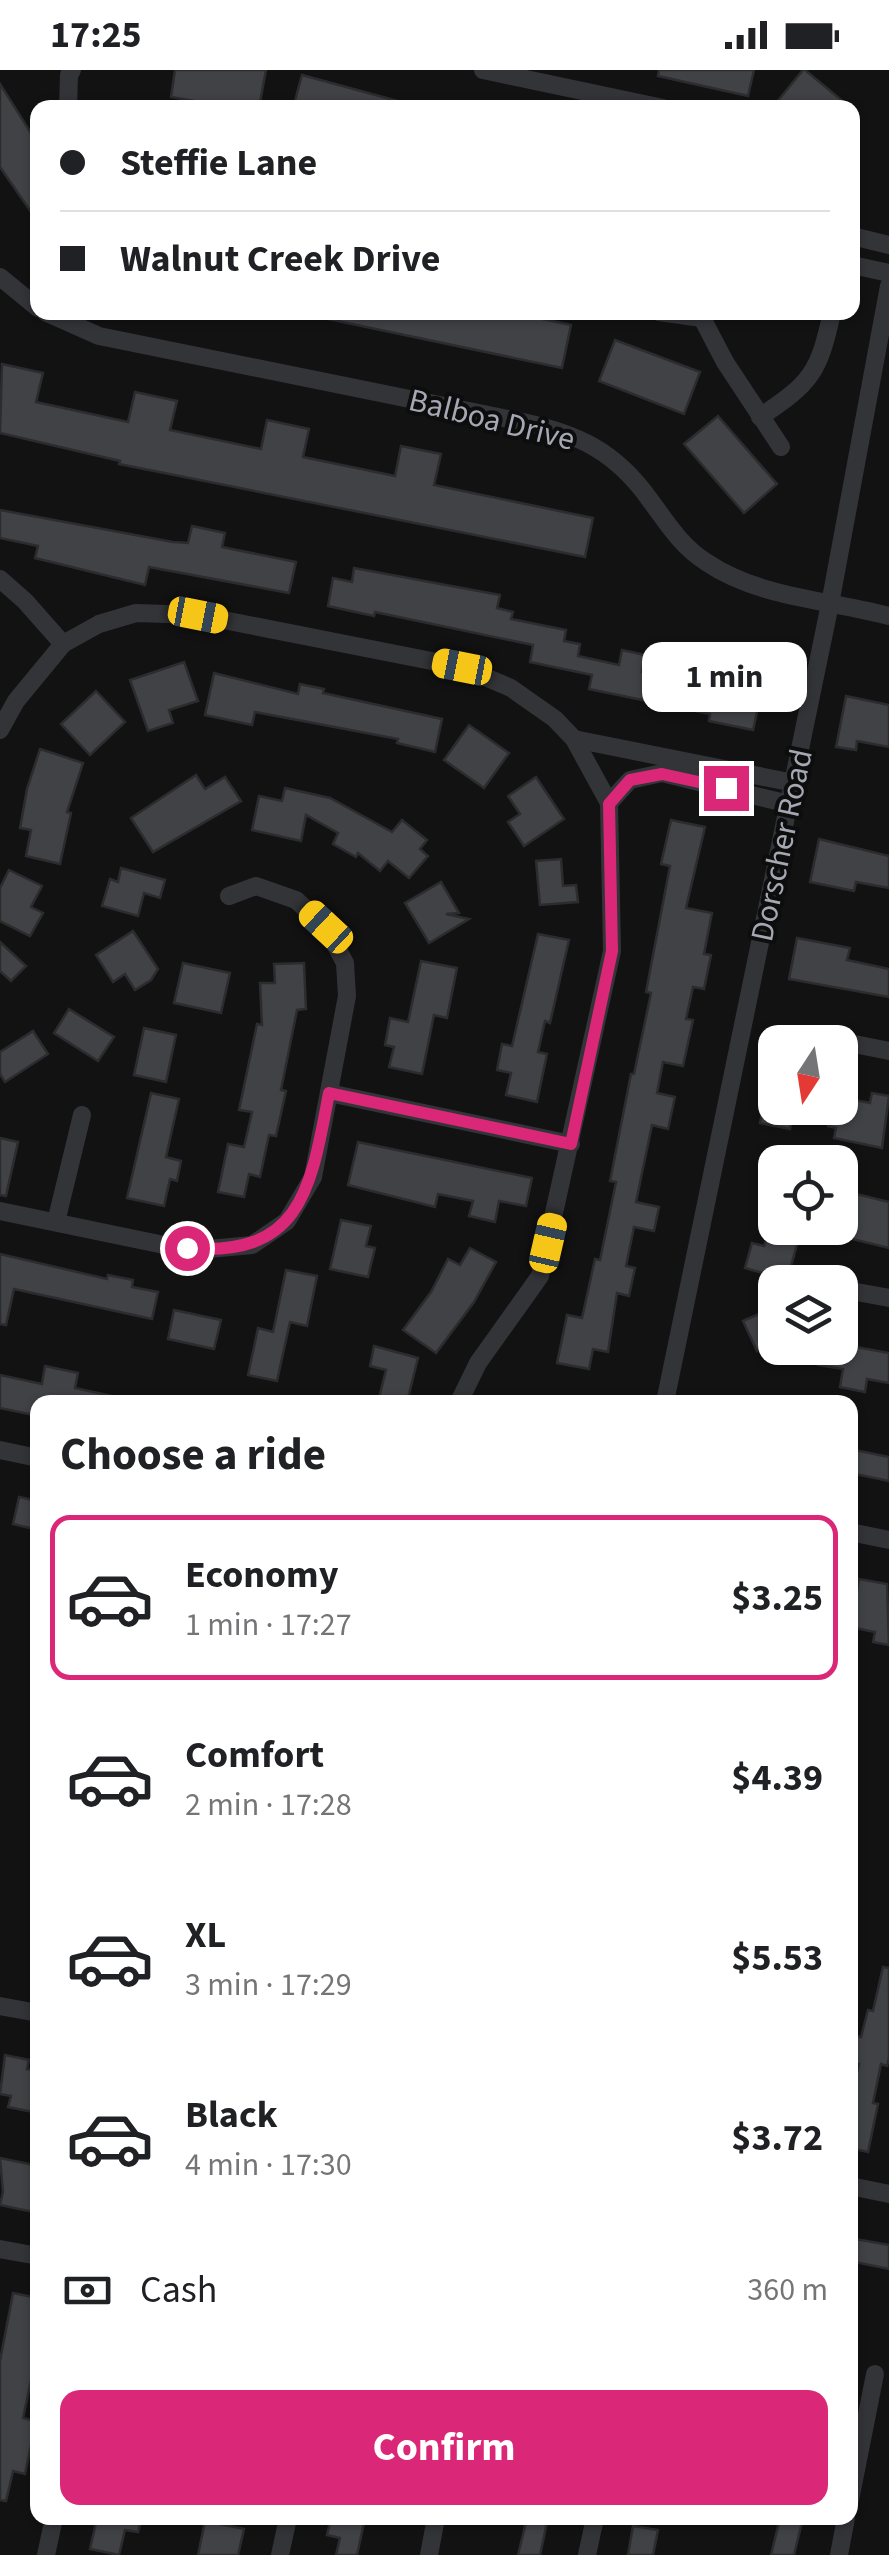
<!DOCTYPE html>
<html lang="en">
<head>
<meta charset="utf-8">
<style>
  :root { --surface:#fff; --page:#f2f2f2; --text:#202124; --muted:#757577; --line:#e0e0e0; --accent:#db2777 }
  body { margin:0; font-family:"Source Sans 3",sans-serif; background:var(--page); color:var(--text); height:100vh; display:flex; flex-direction:column; font-size:38px; white-space:nowrap }
  * { box-sizing:border-box; margin:0 }
  p { font-size:32px; color:var(--muted) }
  .icon { flex:none; width:55px; height:55px; fill:none; stroke:currentColor; stroke-width:2; stroke-linecap:round; stroke-linejoin:round }
  .map { position:relative; flex:1; overflow:hidden }
  .sheet { position:absolute; left:30px; top:1325px; width:828px; height:1130px; display:flex; flex-direction:column; background:var(--surface); border-radius:20px; box-shadow:0 2px 8px #0004 }
  .sheet>* { flex:none }
  .guide { position:absolute; left:30px; top:30px; width:830px; height:220px; border-radius:20px; box-shadow:0 2px 8px #0004; display:grid; align-content:center; height:220px; padding:0 30px; background:var(--surface) }
  .needle { width:65px; rotate:192deg }
  .tools { position:absolute; left:758px; top:955px; display:grid; gap:20px }
  .tools a { display:grid; place-items:center; width:100px; height:100px; border-radius:20px; background:var(--surface); box-shadow:0 2px 8px #0004; font-size:50px }
  .end { position:absolute; width:45px; height:45px; margin:-22px; border:12px solid #db2777; background:#fff; box-shadow:0 0 0 5px #fff }
  .from { border-radius:50% }
  .bubble { position:absolute; height:70px; border-radius:20px; background:var(--surface); box-shadow:0 2px 8px #0004; font-size:32px; font-weight:700; line-height:70px; text-align:center }
  .car { position:absolute; width:30px; height:60px; margin:-30px -15px; border-radius:12px; box-shadow:0 0 8px 2px #0007; background:linear-gradient(#f5c518 24%,#345 0 40%,#f5c518 0 76%,#345 0 86%,#f5c518 0) }
  .guide b { display:flex; align-items:center; gap:35px; height:95px; font-size:38px }
  .guide b+b { border-top:2px solid var(--line) }
  .guide i { width:25px; height:25px; background:var(--text) }
  ul { padding:0; list-style:none }
  li { display:flex; align-items:center; gap:30px; height:165px; margin:0 20px 15px; padding:0 10px; border:5px solid transparent; border-radius:20px }
  li div { flex:1 }
  li b { display:block; font-size:38px }
  li em { font-style:normal; font-weight:700 }
  li.current { border-color:var(--accent) }
  li>.icon { width:90px; height:90px; stroke-width:1.5 }
  h2 { padding:0 30px; font-size:45px; line-height:120px }
  .pay { display:flex; align-items:center; gap:25px; height:110px; padding:0 30px; font-size:38px }
  .pay p { margin-inline-start:auto }
  .cta { display:flex; gap:20px; margin-top:auto; padding:20px 30px }
  .cta a { flex:1; height:115px; border-radius:20px; background:var(--accent); color:#fff; font-size:40px; font-weight:700; line-height:115px; text-align:center }
  .status { display:flex; justify-content:space-between; align-items:center; height:70px; padding:0 50px; background:var(--surface); direction:ltr }
  .status svg { height:28px; fill:currentColor }
  .map>svg:first-child { display:block }
  .building { fill:#414246; stroke:#2c2c2f; stroke-width:2.5 }
  .lines { fill:none; stroke-linecap:round; stroke-linejoin:round }
  .minor { stroke:#333438; stroke-width:18 }
  .route { stroke:#db2777; stroke-width:12 }
  .labels { text-anchor:middle; stroke-width:8; stroke-linejoin:round; paint-order:stroke }
  .street-label { font-size:32px; fill:#a5a8b3; stroke:#0d0d0e }
</style>
</head>
<body>
<div class="status"><b>17:25</b><svg viewBox="0 0 49 12"><path d="M0 12V9h3v3zM5 12V6h3v6zM10 12V3h3v9zM15 12V0h3v12zM26 1h20v11H26zM47 4h2v5h-2z"/></svg></div>
<div class="map">
<svg width="889" height="2485" viewBox="0 0 889 2485">
  <rect width="100%" height="100%" fill="#121213"/>
  <!-- building -->
  <g class="building">
    <polygon points="175,0 266,0 259,38 234,38 171,27"/>
    <polygon points="659,0 754,0 748,26 658,6"/>
    <polygon points="803,0 805,0 851,38 772,38"/>
    <polygon points="302,5 405,33 405,38 293,38"/>
    <polygon points="0,14 38,74 38,152 0,97"/>
    <polygon points="328,242 510,242 571,255 562,298 328,249"/>
    <polygon points="615,270 700,302 684,344 599,311"/>
    <polygon points="2,294 43,303 36,332 128,352 135,322 177,331 170,360 261,379 267,350 309,359 303,387 395,406 401,376 441,384 434,415 593,448 585,487 119,394 120,391 0,363"/>
    <polygon points="718,346 777,414 744,443 684,374"/>
    <polygon points="0,440 173,472 188,473 192,456 225,463 222,477 296,492 289,523 149,497 145,515 35,488 38,476 0,468"/>
    <polygon points="354,498 500,525 497,538 513,542 511,549 566,560 564,571 580,574 578,586 619,595 622,580 645,585 642,602 678,610 681,597 706,602 704,607 746,616 743,629 759,633 753,660 709,651 710,644 589,619 592,605 530,592 533,575 375,542 374,546 328,536 333,508 352,512"/>
    <polygon points="184,592 198,631 169,640 173,653 148,661 130,610"/>
    <polygon points="214,603 298,624 300,614 324,619 323,623 442,649 435,682 397,673 398,669 255,642 252,655 205,645"/>
    <polygon points="96,621 125,652 90,685 61,654"/>
    <polygon points="846,626 889,635 889,677 857,671 856,680 836,677"/>
    <polygon points="469,655 509,683 484,718 444,690"/>
    <polygon points="40,679 83,693 67,742 71,743 60,794 26,786 31,760 20,758 27,719"/>
    <polygon points="196,705 205,719 225,707 241,731 153,782 131,748"/>
    <polygon points="536,707 564,749 524,776 508,752 520,744 508,726"/>
    <polygon points="285,718 330,728 392,762 402,750 427,770 420,779 428,786 409,808 388,791 380,801 358,783 356,787 333,774 338,763 306,745 301,771 252,760 259,726 282,731"/>
    <polygon points="671,750 705,757 686,838 712,843 704,884 711,885 704,919 693,917 686,949 693,950 683,996 663,992 657,1023 675,1027 668,1059 652,1055 636,1132 659,1137 654,1161 634,1157 626,1196 635,1198 629,1226 617,1223 608,1282 593,1279 589,1299 557,1293 567,1245 582,1248 595,1189 600,1190 616,1112 610,1111 631,1004 634,1004 651,923 646,922 670,796 661,794"/>
    <polygon points="819,769 889,786 889,818 856,812 854,821 810,812"/>
    <polygon points="561,789 563,816 576,815 578,832 540,835 536,791"/>
    <polygon points="121,798 165,810 160,828 144,823 138,846 102,836 110,809 118,812"/>
    <polygon points="9,800 42,816 31,837 43,843 30,866 0,851 0,818"/>
    <polygon points="441,812 459,843 446,844 469,849 429,873 405,833"/>
    <polygon points="133,861 158,899 151,910 135,920 125,904 113,912 96,885"/>
    <polygon points="538,864 569,870 550,953 545,951 538,982 547,984 537,1032 506,1025 511,1003 497,1000 502,974 512,976"/>
    <polygon points="797,868 850,878 847,890 889,899 889,927 789,909"/>
    <polygon points="0,872 26,896 11,911 0,901"/>
    <polygon points="421,891 457,898 447,948 434,945 422,1004 389,997 394,977 385,975 390,948 408,952"/>
    <polygon points="183,893 230,903 221,943 174,933"/>
    <polygon points="304,893 306,939 297,940 281,1020 286,1021 276,1066 269,1065 260,1107 249,1104 244,1127 218,1122 228,1074 244,1077 252,1042 239,1040 257,954 262,955 260,913 275,913 274,894"/>
    <polygon points="69,939 114,967 98,991 54,963"/>
    <polygon points="144,958 176,965 166,1012 134,1005"/>
    <polygon points="33,961 48,984 5,1012 0,1004 0,982"/>
    <polygon points="151,1023 179,1029 166,1087 181,1091 177,1111 170,1109 164,1136 127,1128"/>
    <polygon points="872,1023 889,1026 882,1078 834,1068 836,1058 828,1056 832,1038 840,1038 840,1027 870,1033"/>
    <polygon points="763,1038 794,1038 790,1059 760,1053"/>
    <polygon points="0,1068 18,1072 6,1126 0,1125"/>
    <polygon points="358,1072 532,1108 526,1136 499,1131 495,1152 469,1146 473,1131 438,1124 435,1137 348,1115"/>
    <polygon points="840,1120 889,1132 889,1178 840,1166"/>
    <polygon points="341,1150 371,1156 366,1176 375,1178 368,1207 330,1199"/>
    <polygon points="771,1155 800,1164 787,1210 745,1198 752,1173 764,1176"/>
    <polygon points="470,1178 496,1192 474,1232 436,1283 403,1260 431,1222 448,1189 460,1195"/>
    <polygon points="0,1184 107,1209 108,1205 133,1210 132,1217 158,1222 152,1249 14,1219 6,1255 0,1254"/>
    <polygon points="286,1200 317,1206 307,1256 290,1252 277,1311 248,1305 258,1258 273,1262"/>
    <polygon points="775,1237 775,1273 757,1281 743,1251"/>
    <polygon points="174,1240 221,1250 214,1279 168,1269"/>
    <polygon points="840,1274 889,1283 889,1313 867,1309 865,1322 840,1317 843,1299 818,1295 822,1278 840,1278"/>
    <polygon points="374,1276 418,1288 407,1332 379,1328 386,1300 370,1296"/>
    <polygon points="45,1296 78,1303 75,1318 112,1326 112,1332 38,1332 38,1346 0,1338 0,1305 42,1314"/>
    <polygon points="850,1379 889,1387 889,1411 850,1403"/>
    <polygon points="19,1427 38,1431 38,1460 13,1454"/>
    <polygon points="859,1509 887,1514 889,1575 873,1572 875,1562 850,1557"/>
    <polygon points="883,1897 889,1898 889,1988 887,1996 881,1994 873,2033 878,2034 868,2082 850,2078 850,2028 859,1994 852,1993 857,1966 861,1967 868,1940 873,1941"/>
    <polygon points="5,1985 29,1990 27,1999 38,2001 38,2043 8,2037 11,2026 0,2024"/>
    <polygon points="0,2088 38,2096 38,2143 0,2135 3,2122"/>
    <polygon points="850,2168 889,2175 889,2199 850,2191"/>
    <polygon points="13,2223 38,2228 38,2278 23,2348 36,2351 25,2404 13,2401 6,2431 0,2430 0,2291"/>
    <polygon points="97,2448 142,2448 138,2462 125,2460 119,2485 90,2479"/>
    <polygon points="331,2448 365,2448 357,2485 336,2485 340,2468 327,2465"/>
    <polygon points="527,2448 548,2448 540,2485 518,2485"/>
    <polygon points="780,2448 803,2448 794,2485 771,2485"/>
    <polygon points="205,2451 244,2459 238,2485 198,2485"/>
    <polygon points="633,2456 658,2460 653,2485 628,2485"/>
  </g>
  <g class="lines">
    <!-- minor -->
    <g class="minor">
      <polyline points="483,0 663,38"/>
      <polyline points="68,38 69,5 72,0"/>
      <polyline points="852,166 889,175"/>
      <polyline points="852,195 889,203"/>
      <polyline points="0,207 38,238"/>
      <path d="M45,242L99,266L523,352C579,364 616,382 650,430C667,453 681,476 706,492C759,528 829,530 889,546"/>
      <polyline points="659,242 702,248 707,242"/>
      <polyline points="702,248 725,292 781,377"/>
      <path d="M760,347C811,313 819,303 832,242"/>
      <polyline points="0,509 25,531 63,574"/>
      <polyline points="0,660 16,631 63,574 99,554 136,543 198,545 462,597 511,618 555,649 574,669 609,733 612,881 540,1206 478,1293 459,1332"/>
      <polyline points="574,669 794,713"/>
      <polyline points="609,733 630,710 662,703 789,734"/>
      <polyline points="834,970 889,981"/>
      <polyline points="329,1023 571,1074"/>
      <polyline points="0,1141 164,1175 209,1179 252,1175 287,1151 313,1107 347,926 345,893 326,857 296,830 256,816 229,826"/>
      <polyline points="56,1152 82,1045"/>
      <polyline points="840,1219 889,1228"/>
      <polyline points="665,1332 830,534 889,216"/>
      <polyline points="0,1380 38,1388"/>
      <polyline points="850,1462 889,1470"/>
      <polyline points="0,1936 38,1943"/>
      <polyline points="850,2116 889,2124"/>
      <polyline points="0,2179 38,2186"/>
      <polyline points="850,2430 875,2304"/>
      <polyline points="46,2485 54,2448"/>
      <polyline points="280,2485 288,2448"/>
      <polyline points="429,2485 436,2448"/>
      <polyline points="587,2485 595,2448"/>
      <polyline points="839,2485 846,2448"/>
    </g>
  </g>
  <g class="lines">
    <!-- route -->
    <path class="route" d="M187,1178C303,1188 311,1116 329,1023L571,1074L612,881L609,734L630,710L662,704L726,718"/>
  </g>
  <g class="labels">
    <!-- street labels -->
    <g class="street-label">
      <text transform="translate(492 349) rotate(14)" y="11">Balboa Drive</text>
      <text transform="translate(781 775) rotate(-78)" y="11">Dorscher Road</text>
    </g>
  </g>
</svg>
<div class="tools">
<a><svg class="needle" viewBox="-14 -14 28 28"><path d="M0-13l5 13h-10z" fill="#e53935"/><path d="M0 13l5-13h-10z" fill="#757577"/></svg></a>
<a><svg class="icon" aria-label="locate" viewBox="0 0 24 24"><circle cx="12" cy="12" r="6"/><path d="M12 2v4M12 18v4M2 12h4M18 12h4"/></svg></a>
<a><svg class="icon" aria-label="layers" viewBox="0 0 24 24"><path d="M12 4l9 5-9 5-9-5zM3 14l9 5 9-5"/></svg></a>
</div>
<i class="end from" style="left:187px;top:1178px"></i>
<i class="end" style="left:726px;top:718px"></i>
<div class="bubble" style="left:642px;top:572px;width:165px">1 min</div>
<i class="car" style="left:198px;top:545px;rotate:101deg"></i>
<i class="car" style="left:462px;top:597px;rotate:281deg"></i>
<i class="car" style="left:326px;top:857px;rotate:313deg"></i>
<i class="car" style="left:548px;top:1173px;rotate:13deg"></i>
<div class="guide">
<b><i class="from"></i>Steffie Lane</b>
<b><i></i>Walnut Creek Drive</b>
</div>
<section class="sheet">
<h2>Choose a ride</h2>
<ul>
<li class="current"><svg class="icon" aria-label="car" viewBox="0 0 24 24"><path d="M5 17H2v-5l4-1 3-4h7l3 4 3 1v5h-3M9 17h6M6 11h13"/><circle cx="7" cy="17" r="2"/><circle cx="17" cy="17" r="2"/></svg><div><b>Economy</b><p>1 min · 17:27</p></div><em>$3.25</em></li>
<li><svg class="icon" aria-label="car" viewBox="0 0 24 24"><path d="M5 17H2v-5l4-1 3-4h7l3 4 3 1v5h-3M9 17h6M6 11h13"/><circle cx="7" cy="17" r="2"/><circle cx="17" cy="17" r="2"/></svg><div><b>Comfort</b><p>2 min · 17:28</p></div><em>$4.39</em></li>
<li><svg class="icon" aria-label="car" viewBox="0 0 24 24"><path d="M5 17H2v-5l4-1 3-4h7l3 4 3 1v5h-3M9 17h6M6 11h13"/><circle cx="7" cy="17" r="2"/><circle cx="17" cy="17" r="2"/></svg><div><b>XL</b><p>3 min · 17:29</p></div><em>$5.53</em></li>
<li><svg class="icon" aria-label="car" viewBox="0 0 24 24"><path d="M5 17H2v-5l4-1 3-4h7l3 4 3 1v5h-3M9 17h6M6 11h13"/><circle cx="7" cy="17" r="2"/><circle cx="17" cy="17" r="2"/></svg><div><b>Black</b><p>4 min · 17:30</p></div><em>$3.72</em></li>
</ul>
<div class="pay"><svg class="icon" aria-label="cash" viewBox="0 0 24 24"><path d="M3 7h18v10H3z"/><circle cx="12" cy="12" r="2"/></svg>Cash<p>360 m</p></div>
<div class="cta"><a>Confirm</a></div>
</section>
</div>
</body>
</html>
